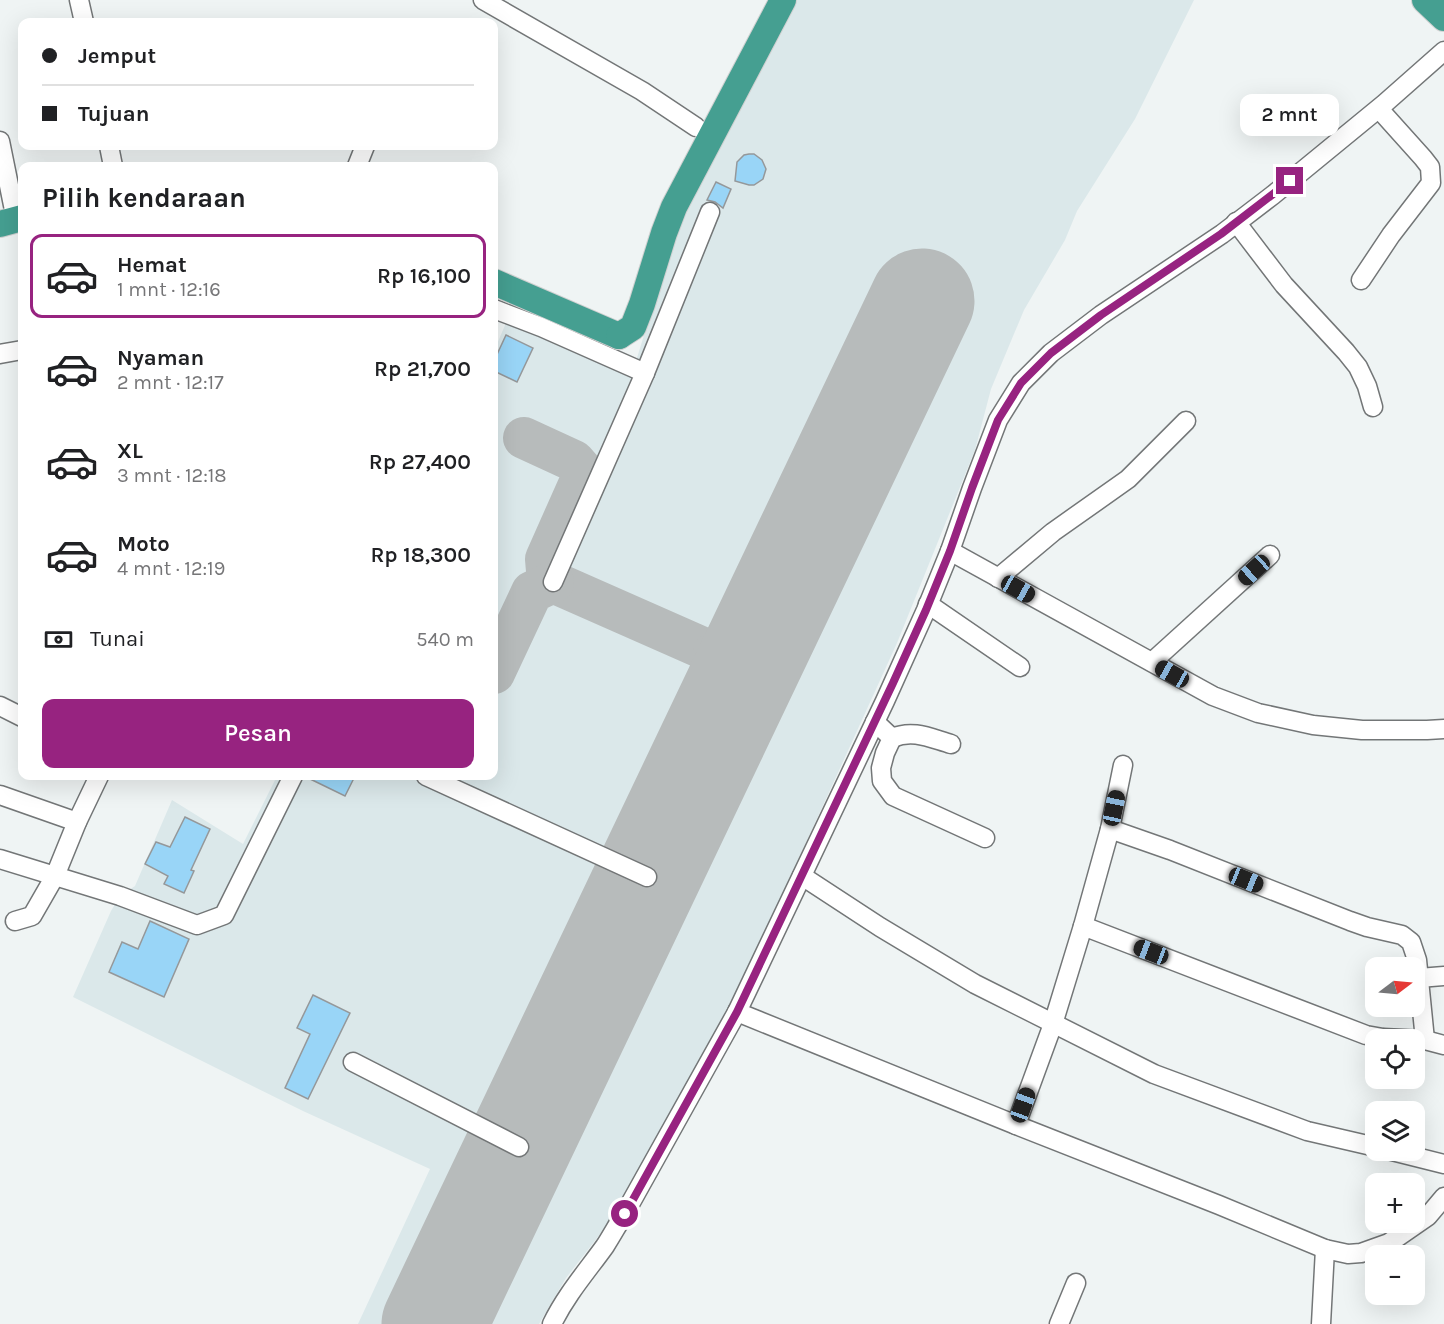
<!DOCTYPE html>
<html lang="id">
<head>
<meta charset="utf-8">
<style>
  :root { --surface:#fff; --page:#f2f2f2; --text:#202124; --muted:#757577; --line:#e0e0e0; --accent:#972380 }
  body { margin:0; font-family:Karla,sans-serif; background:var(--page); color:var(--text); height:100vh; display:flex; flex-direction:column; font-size:22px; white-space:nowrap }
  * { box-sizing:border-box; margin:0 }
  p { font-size:20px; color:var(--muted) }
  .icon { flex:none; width:33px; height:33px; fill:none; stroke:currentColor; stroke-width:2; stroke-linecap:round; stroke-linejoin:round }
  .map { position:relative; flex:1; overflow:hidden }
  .side { position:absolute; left:18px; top:162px; width:480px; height:618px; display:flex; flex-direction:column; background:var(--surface); border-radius:12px; box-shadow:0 6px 24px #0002 }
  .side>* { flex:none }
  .hud { position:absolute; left:18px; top:18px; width:480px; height:132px; border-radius:12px; box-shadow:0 6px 24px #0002; display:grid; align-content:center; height:132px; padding:0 24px; background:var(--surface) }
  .needle { width:39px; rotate:74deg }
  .controls { position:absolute; left:1365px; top:957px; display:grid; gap:12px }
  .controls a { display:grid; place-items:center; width:60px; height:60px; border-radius:12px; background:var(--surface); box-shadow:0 6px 24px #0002; font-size:30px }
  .end { position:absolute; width:27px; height:27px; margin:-14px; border:8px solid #972380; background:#fff; box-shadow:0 0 0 3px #fff }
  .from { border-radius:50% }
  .bubble { position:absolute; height:42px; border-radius:12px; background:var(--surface); box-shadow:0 6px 24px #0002; font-size:20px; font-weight:600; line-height:42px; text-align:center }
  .car { position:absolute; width:18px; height:36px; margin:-18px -9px; border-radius:8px; box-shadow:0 0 4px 2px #0007; background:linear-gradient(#222 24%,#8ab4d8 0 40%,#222 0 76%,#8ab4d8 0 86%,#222 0) }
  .hud b { display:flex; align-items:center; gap:21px; height:57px; font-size:22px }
  .hud b+b { border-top:2px solid var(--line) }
  .hud i { width:15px; height:15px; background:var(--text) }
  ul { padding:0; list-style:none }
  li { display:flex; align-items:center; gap:18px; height:84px; margin:0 12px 9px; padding:0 12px; border:3px solid transparent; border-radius:12px }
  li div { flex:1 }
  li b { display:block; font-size:22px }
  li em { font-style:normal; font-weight:600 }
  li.selected { border-color:var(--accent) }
  li>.icon { width:54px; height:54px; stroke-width:1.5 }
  h2 { padding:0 24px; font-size:27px; line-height:72px }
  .pay { display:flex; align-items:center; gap:15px; height:66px; padding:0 24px; font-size:22px }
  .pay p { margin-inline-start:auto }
  .primary-button { display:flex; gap:12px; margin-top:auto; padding:12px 24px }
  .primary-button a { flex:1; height:69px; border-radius:12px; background:var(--accent); color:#fff; font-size:24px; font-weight:600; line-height:69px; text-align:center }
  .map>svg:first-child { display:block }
  .built { fill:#dbe8ea }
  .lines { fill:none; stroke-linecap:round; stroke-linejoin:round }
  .taxiway { stroke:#b7bbbb; stroke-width:42 }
  .runway { stroke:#b7bbbb; stroke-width:105 }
  .building { fill:#99d5f7; stroke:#95989a; stroke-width:1.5 }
  .minor-casing { stroke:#737677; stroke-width:21 }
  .highway-casing { stroke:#d0d1d1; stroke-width:28 }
  .minor { stroke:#fff; stroke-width:18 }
  .highway { stroke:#459f91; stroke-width:26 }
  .route { stroke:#972380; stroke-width:8 }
</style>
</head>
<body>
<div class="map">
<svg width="1444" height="1324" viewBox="0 0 1444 1324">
  <rect width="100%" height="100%" fill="#eff4f4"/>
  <!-- built -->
  <polygon class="built" points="792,0 1194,0 1135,119 1077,211 1065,240 1024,310 991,389 975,450 897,643 739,990 625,1202 566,1278 539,1324 358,1324 430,1169 303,1111 73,997 111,911 120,896 135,886 172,800 243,844 277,776 494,776 494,351 514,304 636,361 681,216"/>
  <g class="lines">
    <!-- taxiway -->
    <g class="taxiway">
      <polyline points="524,438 574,461 581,469 582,478 546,559 547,571 553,582 714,653 741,648 761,639"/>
      <polyline points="714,653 725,673 732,699"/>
      <polyline points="494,673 532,592 553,582"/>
    </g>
    <!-- runway -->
    <polyline class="runway" points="434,1324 922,301"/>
  </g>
  <!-- building -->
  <g class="building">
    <polygon points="749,154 754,154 762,160 766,169 763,179 754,185 749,185 735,181 737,162 744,155"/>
    <polygon points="716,182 731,189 723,208 715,202 707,200"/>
    <polygon points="506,335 533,348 517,382 494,371 494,361"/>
    <polygon points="304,776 355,776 345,796"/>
    <polygon points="185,817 210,829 191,870 194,871 184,893 164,884 168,876 145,864 156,842 170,847"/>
    <polygon points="150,921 189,939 164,997 109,972 122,942 138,949"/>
    <polygon points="313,995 350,1013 308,1099 285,1088 310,1034 297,1028"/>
  </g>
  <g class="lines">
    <defs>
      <g id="minor">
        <polyline points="79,0 84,22"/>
        <polyline points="483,0 642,91 696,127"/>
        <polyline points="0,141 16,220"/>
        <polyline points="109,146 113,166"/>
        <polyline points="357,166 365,146"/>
        <polyline points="1236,222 1284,285 1346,352 1358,367 1367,386 1373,407"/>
        <polyline points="1361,280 1391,235 1431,183 1430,167 1423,158 1379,109"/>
        <polyline points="494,309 541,327 645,373"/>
        <polyline points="0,354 22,350"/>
        <polyline points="950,551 1213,696 1258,713 1313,725 1362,730 1427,730 1444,729"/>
        <polyline points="998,578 1053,532 1128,479 1186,421"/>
        <polyline points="553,582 645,373 710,212"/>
        <polyline points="928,604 1020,667"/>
        <polyline points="1152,662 1270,555"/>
        <polyline points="0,706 22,717"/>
        <polyline points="875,722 892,738 885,753 881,768 882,781 893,796 985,838"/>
        <path d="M892,738C913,729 930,738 951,744"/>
        <polyline points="426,776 647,877"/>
        <polyline points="0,795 77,822"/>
        <polyline points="1110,829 1123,765"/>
        <polyline points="0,859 120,896 197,925 224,915 293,776"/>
        <polyline points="802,876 880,927 975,984 1154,1074 1307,1131 1376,1147"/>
        <polyline points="15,921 32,916 55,876 77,822 99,776"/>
        <polyline points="1083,926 1110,829 1170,850 1350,921 1367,927 1402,935 1411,942 1417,960 1425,1040"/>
        <polyline points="1419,978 1444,976"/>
        <polyline points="737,1012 1016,1125 1219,1205 1325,1249 1348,1254 1361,1253 1389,1243 1428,1216 1444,1197"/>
        <polyline points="353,1062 519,1147"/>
        <polyline points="1016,1125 1053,1024 1083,926 1366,1035 1383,1038 1425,1040 1444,1045"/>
        <polyline points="1388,1150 1444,1164"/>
        <path d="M552,1324C566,1295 587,1271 605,1246C612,1235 618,1224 625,1213L737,1012L885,701L926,610L950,551L972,488L998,420L1021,383L1051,353L1101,315L1222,234L1273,195L1384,104L1444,51"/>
        <polyline points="1059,1324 1076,1283"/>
        <polyline points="1321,1324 1325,1249"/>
      </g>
      <g id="highway">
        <polyline points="1425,0 1444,18"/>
        <polyline points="0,224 22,218"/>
        <polyline points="494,282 619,336"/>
        <polyline points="619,336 633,327 642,304 664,233 674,207 783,0"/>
      </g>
    </defs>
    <!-- minor casing -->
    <use href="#minor" class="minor-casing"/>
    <!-- highway casing -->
    <use href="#highway" class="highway-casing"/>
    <!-- minor -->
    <use href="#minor" class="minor"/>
    <!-- highway -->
    <use href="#highway" class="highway"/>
  </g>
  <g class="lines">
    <!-- route -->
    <polyline class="route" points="625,1214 737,1012 893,683 926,610 950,551 972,488 998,420 1021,383 1051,353 1101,315 1221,234 1290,181"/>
  </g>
</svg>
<div class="controls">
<a><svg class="needle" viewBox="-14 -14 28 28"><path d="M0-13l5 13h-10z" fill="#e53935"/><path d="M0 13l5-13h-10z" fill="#757577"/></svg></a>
<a><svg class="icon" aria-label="locate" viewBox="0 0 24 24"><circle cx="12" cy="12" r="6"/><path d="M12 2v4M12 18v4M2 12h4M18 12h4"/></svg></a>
<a><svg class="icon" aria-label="layers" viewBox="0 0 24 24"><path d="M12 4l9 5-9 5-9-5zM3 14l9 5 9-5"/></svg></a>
<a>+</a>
<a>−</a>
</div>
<i class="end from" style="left:625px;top:1214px"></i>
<i class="end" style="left:1290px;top:181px"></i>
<div class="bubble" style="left:1240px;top:94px;width:99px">2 mnt</div>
<i class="car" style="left:1254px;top:570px;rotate:228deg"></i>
<i class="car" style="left:1018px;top:589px;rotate:119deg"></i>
<i class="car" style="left:1172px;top:674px;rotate:299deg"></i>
<i class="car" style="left:1114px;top:808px;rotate:12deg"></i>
<i class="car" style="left:1246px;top:880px;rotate:112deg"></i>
<i class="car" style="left:1151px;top:952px;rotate:291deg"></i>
<i class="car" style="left:1023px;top:1105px;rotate:20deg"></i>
<div class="hud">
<b><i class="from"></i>Jemput</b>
<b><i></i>Tujuan</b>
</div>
<section class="side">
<h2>Pilih kendaraan</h2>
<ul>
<li class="selected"><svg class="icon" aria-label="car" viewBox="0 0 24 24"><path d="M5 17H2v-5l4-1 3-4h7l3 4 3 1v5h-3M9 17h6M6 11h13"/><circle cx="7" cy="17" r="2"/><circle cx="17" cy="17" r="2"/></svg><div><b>Hemat</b><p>1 mnt · 12:16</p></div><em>Rp 16,100</em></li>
<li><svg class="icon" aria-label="car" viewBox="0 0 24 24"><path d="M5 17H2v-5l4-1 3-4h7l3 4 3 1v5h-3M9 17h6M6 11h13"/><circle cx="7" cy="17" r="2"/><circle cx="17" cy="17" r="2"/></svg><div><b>Nyaman</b><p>2 mnt · 12:17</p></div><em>Rp 21,700</em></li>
<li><svg class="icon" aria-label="car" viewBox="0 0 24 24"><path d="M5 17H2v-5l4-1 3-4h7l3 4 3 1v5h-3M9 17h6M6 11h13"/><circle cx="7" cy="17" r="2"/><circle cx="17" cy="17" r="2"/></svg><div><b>XL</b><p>3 mnt · 12:18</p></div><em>Rp 27,400</em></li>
<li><svg class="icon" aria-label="car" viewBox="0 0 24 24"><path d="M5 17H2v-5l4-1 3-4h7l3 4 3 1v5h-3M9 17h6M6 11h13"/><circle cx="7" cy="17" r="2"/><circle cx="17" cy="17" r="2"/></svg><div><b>Moto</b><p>4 mnt · 12:19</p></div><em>Rp 18,300</em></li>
</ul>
<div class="pay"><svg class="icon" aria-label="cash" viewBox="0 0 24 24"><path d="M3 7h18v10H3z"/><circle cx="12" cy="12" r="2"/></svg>Tunai<p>540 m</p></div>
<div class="primary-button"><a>Pesan</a></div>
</section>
</div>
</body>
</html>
